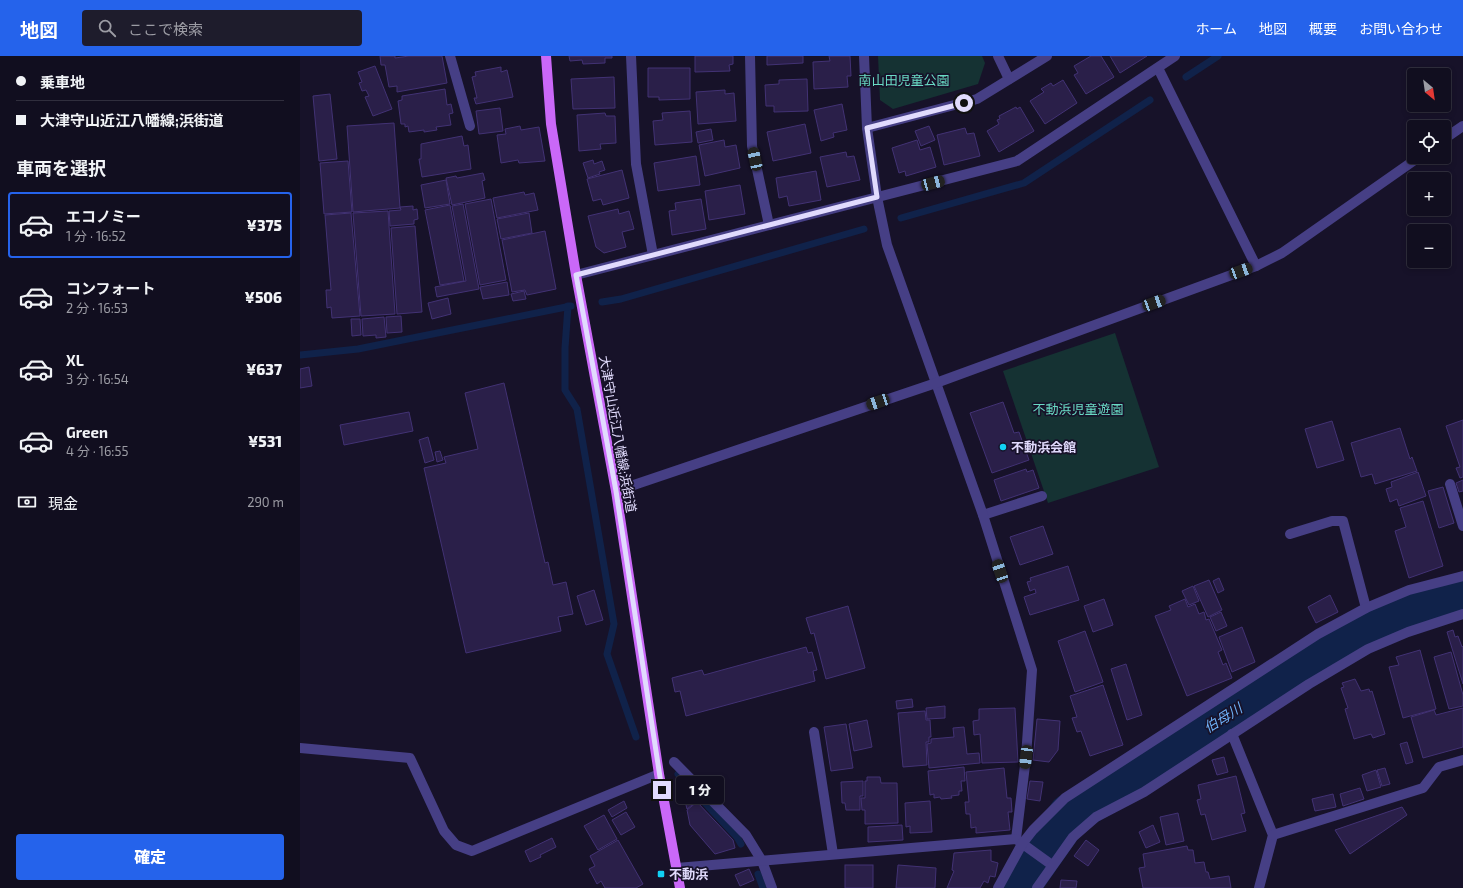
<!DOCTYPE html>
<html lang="ja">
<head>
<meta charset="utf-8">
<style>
  :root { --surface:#110e1f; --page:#1e1c2c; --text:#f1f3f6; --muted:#9c9ca4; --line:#302e3d; --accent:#2563eb }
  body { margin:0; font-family:"Exo 2","Noto Sans JP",sans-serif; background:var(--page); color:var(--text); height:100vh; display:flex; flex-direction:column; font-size:15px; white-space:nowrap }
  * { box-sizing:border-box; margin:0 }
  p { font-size:13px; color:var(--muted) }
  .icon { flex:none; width:22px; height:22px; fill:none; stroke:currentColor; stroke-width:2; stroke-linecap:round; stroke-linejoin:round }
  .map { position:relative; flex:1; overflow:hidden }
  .sheet { display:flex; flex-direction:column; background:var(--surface); width:300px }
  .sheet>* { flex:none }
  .top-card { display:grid; align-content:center; height:88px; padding:0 16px; background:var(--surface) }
  .needle { width:26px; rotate:151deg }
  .buttons { position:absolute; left:1107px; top:12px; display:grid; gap:8px }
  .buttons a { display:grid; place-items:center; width:44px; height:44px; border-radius:4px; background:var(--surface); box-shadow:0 2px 6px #0003,0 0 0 1px var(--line); font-size:20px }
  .end { position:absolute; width:18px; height:18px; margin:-9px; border:5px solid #e1dbfd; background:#111; box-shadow:0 0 0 2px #111 }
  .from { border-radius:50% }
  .bubble { position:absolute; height:28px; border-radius:4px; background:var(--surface); box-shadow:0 2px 6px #0003,0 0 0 1px var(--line); font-size:13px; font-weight:800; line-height:28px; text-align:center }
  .car { position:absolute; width:12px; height:24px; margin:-12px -6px; border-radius:5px; box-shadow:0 0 3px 1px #0007; background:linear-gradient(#222 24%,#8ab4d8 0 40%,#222 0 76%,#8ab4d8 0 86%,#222 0) }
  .top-card b { display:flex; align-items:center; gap:14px; height:38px; font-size:15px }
  .top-card b+b { border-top:1px solid var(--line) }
  .top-card i { width:10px; height:10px; background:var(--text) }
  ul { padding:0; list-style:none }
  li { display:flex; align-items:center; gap:12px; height:66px; margin:0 8px 6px; padding:0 8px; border:2px solid transparent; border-radius:4px }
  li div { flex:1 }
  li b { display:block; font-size:15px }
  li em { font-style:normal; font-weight:800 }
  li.on { border-color:var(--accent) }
  li>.icon { width:36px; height:36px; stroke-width:1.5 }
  h2 { padding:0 16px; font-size:18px; line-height:48px }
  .pay { display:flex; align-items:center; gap:10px; height:44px; padding:0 16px; font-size:15px }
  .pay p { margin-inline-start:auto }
  .cta { display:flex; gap:8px; margin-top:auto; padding:8px 16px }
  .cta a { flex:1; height:46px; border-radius:4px; background:var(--accent); color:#fff; font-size:16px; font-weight:800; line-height:46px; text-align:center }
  header { display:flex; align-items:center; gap:24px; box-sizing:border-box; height:56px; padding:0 20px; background:var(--accent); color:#fff }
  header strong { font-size:19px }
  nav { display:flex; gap:22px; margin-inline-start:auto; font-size:14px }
  .search { width:280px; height:36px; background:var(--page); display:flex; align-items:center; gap:10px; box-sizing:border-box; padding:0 14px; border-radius:4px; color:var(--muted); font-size:15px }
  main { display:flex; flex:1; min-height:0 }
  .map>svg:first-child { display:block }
  .green { fill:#153233 }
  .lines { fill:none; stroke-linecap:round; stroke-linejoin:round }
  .stream { stroke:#10224a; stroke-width:7 }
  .river { stroke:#10224a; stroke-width:42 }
  .building { fill:#2a1f49; stroke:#423274 }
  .service { stroke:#463f85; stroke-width:10 }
  .minor { stroke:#463f85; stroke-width:10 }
  .primary { stroke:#ca68f8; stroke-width:10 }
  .route { stroke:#e1dbfd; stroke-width:5 }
  .poi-dot { fill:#11d1f4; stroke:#171229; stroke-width:1.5 }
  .labels { text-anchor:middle; stroke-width:3.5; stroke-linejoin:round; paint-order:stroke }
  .park-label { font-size:13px; fill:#69dbc5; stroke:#171229 }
  .street-label { font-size:13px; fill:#e1dbfd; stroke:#171229 }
  .poi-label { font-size:13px; font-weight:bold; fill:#e1dbfd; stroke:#171229; text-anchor:start }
  .water-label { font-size:14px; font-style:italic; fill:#6fb1f8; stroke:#171229 }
</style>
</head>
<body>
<header>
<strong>地図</strong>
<div class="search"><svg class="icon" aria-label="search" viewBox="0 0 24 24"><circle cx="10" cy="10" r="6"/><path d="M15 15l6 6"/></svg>ここで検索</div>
<nav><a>ホーム</a><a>地図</a><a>概要</a><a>お問い合わせ</a></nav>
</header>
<main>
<section class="sheet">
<div class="top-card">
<b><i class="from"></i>乗車地</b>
<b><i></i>大津守山近江八幡線;浜街道</b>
</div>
<h2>車両を選択</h2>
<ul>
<li class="on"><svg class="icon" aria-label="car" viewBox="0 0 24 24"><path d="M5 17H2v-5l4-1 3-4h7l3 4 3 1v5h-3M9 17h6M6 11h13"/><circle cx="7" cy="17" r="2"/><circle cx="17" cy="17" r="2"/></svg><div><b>エコノミー</b><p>1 分 · 16:52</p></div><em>¥375</em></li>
<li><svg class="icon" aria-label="car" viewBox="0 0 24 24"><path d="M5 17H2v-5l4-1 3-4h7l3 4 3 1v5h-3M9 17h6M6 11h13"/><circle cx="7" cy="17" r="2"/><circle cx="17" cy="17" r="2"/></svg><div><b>コンフォート</b><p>2 分 · 16:53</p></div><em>¥506</em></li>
<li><svg class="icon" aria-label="car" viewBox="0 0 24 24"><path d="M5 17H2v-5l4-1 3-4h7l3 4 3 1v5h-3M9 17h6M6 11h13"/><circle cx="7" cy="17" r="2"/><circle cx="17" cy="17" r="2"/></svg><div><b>XL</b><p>3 分 · 16:54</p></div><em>¥637</em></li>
<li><svg class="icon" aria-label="car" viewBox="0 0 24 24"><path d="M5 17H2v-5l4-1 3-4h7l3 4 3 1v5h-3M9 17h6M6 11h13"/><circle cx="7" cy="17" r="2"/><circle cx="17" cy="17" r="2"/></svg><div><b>Green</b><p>4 分 · 16:55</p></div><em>¥531</em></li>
</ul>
<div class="pay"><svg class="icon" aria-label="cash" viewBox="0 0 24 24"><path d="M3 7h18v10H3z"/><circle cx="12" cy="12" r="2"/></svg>現金<p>290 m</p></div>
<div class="cta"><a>確定</a></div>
</section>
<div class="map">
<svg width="1163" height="832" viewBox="0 0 1163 832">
  <rect width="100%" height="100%" fill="#171229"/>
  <!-- green -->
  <g class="green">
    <polygon points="578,0 682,0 685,7 678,28 593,53 580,44"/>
    <polygon points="815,277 859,411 748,447 703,315"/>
  </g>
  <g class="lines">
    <!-- stream -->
    <g class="stream">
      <polyline points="886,21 918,0"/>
      <polyline points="601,162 724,127 850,44"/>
      <polyline points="302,246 321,243 564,173"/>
      <polyline points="268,250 265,292 265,334 277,353 314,568 307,598 336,681"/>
      <polyline points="0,299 58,293 271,250"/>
      <polyline points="378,718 437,781 441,788"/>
      <polyline points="458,818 463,832"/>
    </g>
    <!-- river -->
    <polyline class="river" points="718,832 769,759 899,679 1008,607 1058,577 1111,555 1163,537"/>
  </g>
  <!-- building -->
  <g class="building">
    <polygon points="80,0 95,0 95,2 109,0 142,0 147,27 97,36 97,30 89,31 85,9 81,9"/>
    <polygon points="269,0 312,0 312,2 305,2 305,7 283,8 282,4 270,5"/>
    <polygon points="395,0 433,0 433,8 429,9 430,15 395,16"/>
    <polygon points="467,0 503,0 503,7 467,9"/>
    <polygon points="529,0 550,0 551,20 547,20 548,31 514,33 513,6 530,5"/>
    <polygon points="791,0 801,0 814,21 786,38 774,19 778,17 774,10"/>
    <polygon points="810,0 847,0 820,17"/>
    <polygon points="75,10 92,53 73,60 65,41 69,40 66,34 62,35 59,27 62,26 58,16"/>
    <polygon points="201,11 201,16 207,14 213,41 176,48 174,42 177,42 172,21 176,20 175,16"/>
    <polygon points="348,12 390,12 390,43 359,44 359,41 348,41"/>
    <polygon points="314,21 315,52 273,53 271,23"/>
    <polygon points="507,23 508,55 474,56 474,50 466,50 465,29 479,28 479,24"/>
    <polygon points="763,24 777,47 745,68 730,45 744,36 741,33 751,27 753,30"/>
    <polygon points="145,33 147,49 151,48 153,57 149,58 151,69 136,71 137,74 124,76 124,74 109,76 108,70 105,71 105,68 101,68 98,45 102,44 102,40"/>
    <polygon points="425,34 425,38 434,37 436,65 398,68 396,36"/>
    <polygon points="30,38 37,103 19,105 13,40"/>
    <polygon points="542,48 547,74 533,77 534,81 521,85 514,54"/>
    <polygon points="716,51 717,53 720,51 734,75 699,96 687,75 699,68 697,64 700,63 699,60"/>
    <polygon points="200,52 203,75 179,78 176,55"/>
    <polygon points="390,55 392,86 355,89 353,65 363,64 362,57"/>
    <polygon points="305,57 306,60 315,60 316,87 300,88 301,93 279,95 277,59"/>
    <polygon points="94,67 100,152 53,156 47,70"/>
    <polygon points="505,68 511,97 473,105 467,76"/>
    <polygon points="220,70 221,74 239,71 245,105 219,107 218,104 201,107 197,79 206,78 205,73"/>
    <polygon points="629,70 635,84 621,90 615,75"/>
    <polygon points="665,72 667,78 674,77 680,100 644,109 637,79"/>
    <polygon points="411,73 413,84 398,87 396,76"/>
    <polygon points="162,80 164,90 168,89 171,113 122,121 119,103 121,103 121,88"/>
    <polygon points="424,84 425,91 436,89 440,112 405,120 399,89"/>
    <polygon points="617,84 620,94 630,91 636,111 606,120 605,115 599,117 592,92"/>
    <polygon points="546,96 547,101 554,100 560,124 527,131 520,101"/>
    <polygon points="396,100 400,129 358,135 354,107"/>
    <polygon points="293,104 294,108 302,105 305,114 299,116 300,118 288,122 283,107"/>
    <polygon points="48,105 52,156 24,158 20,107"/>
    <polygon points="322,114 329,142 303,149 301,143 293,145 287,123"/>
    <polygon points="516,115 521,144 489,150 487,140 479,142 476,122"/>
    <polygon points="183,117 185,124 182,125 185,142 152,149 146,122 156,120 157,122"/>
    <polygon points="146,124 150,148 125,152 121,129"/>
    <polygon points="440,129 445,158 409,164 405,135"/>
    <polygon points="224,136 225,139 234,137 238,154 197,162 193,142"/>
    <polygon points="191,143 206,224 180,229 165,148"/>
    <polygon points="401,143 406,173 372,179 369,155 376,154 375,147"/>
    <polygon points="163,148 179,233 137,241 135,231 166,225 152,150"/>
    <polygon points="150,149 164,225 140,229 125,154"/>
    <polygon points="113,150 113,154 117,153 118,163 114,164 114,168 90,170 89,155 101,154 100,151"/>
    <polygon points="318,153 319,158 329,155 334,173 322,176 326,191 304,197 296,191 288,160"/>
    <polygon points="88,155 95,258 61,260 53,157"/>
    <polygon points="51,157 60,260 32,262 31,251 27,252 26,234 31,234 25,159"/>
    <polygon points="229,157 232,177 201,183 197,163"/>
    <polygon points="115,170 122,256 97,258 91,172"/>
    <polygon points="245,175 256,233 227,239 225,234 212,236 202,184"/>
    <polygon points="207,226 209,239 183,243 180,231"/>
    <polygon points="224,235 226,243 213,245 211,238"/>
    <polygon points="148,242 151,258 132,263 128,247"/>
    <polygon points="101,260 102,276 87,277 86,261"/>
    <polygon points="84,261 86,281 76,282 76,279 63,280 62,263"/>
    <polygon points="51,263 60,263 61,279 52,280"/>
    <polygon points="9,311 12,330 0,332 0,313"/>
    <polygon points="204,327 245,507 248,506 253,529 266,526 273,558 258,561 261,575 166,597 124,412 146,407 144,401 178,393 165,337"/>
    <polygon points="703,346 714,377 719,376 729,404 692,417 670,357"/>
    <polygon points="109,356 113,375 44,389 40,369"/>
    <polygon points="1163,364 1163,421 1160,422 1156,412 1160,411 1146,370"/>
    <polygon points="1032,365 1044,404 1017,412 1005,373"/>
    <polygon points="1100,372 1110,403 1112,401 1117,415 1075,428 1072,418 1061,421 1051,387"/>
    <polygon points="128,381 134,404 125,407 119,384"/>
    <polygon points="140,395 143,404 137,406 135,396"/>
    <polygon points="726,413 727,416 733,414 739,432 701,445 694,424"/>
    <polygon points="1118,416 1126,440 1099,450 1097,443 1090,446 1086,433 1092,431 1091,426"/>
    <polygon points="1163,424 1163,435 1159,436 1156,427"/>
    <polygon points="1143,431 1154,467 1139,472 1128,435"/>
    <polygon points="1123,445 1143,510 1109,522 1095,475 1106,471 1100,452"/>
    <polygon points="743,470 753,498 720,509 710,481"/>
    <polygon points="768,510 779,544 730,559 724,541 736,537 735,533 730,535 727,526 731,525 730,522"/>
    <polygon points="919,522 924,534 918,537 913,525"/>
    <polygon points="909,524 922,554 908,561 894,530"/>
    <polygon points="893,530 899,545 889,549 882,535"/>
    <polygon points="294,534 303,564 286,569 277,540"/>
    <polygon points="1030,539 1038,556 1016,567 1008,551"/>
    <polygon points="804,543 813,569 793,576 784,550"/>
    <polygon points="885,543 888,551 895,548 899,558 904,556 906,564 909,563 922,594 918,596 923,609 926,607 932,622 887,640 855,560 871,554 869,550"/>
    <polygon points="548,550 565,612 526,623 514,577 511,578 506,562"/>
    <polygon points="921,556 927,570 916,575 910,561"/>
    <polygon points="942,571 955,606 932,616 919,581"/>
    <polygon points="1153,574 1155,581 1158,580 1162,591 1163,590 1163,628 1147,576"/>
    <polygon points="785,575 803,626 775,636 758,585"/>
    <polygon points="506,591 508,597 512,596 517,614 513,615 515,625 386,660 380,635 375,636 372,622 402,614 404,619"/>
    <polygon points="1120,594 1136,653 1103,662 1089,611 1099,609 1096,601"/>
    <polygon points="1151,596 1163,639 1163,650 1149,653 1134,601"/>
    <polygon points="826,608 842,659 827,664 811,613"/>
    <polygon points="1055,623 1061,635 1069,633 1070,636 1072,635 1085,678 1073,682 1071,678 1054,683 1045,653 1048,652 1041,632 1044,631 1042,627"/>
    <polygon points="803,629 823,689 790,700 781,675 777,676 772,662 777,661 770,640"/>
    <polygon points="612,643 613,651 597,653 596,645"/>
    <polygon points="645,650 645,662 627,663 626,652"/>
    <polygon points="715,652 718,706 682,707 680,678 674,679 673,665 679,664 679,653"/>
    <polygon points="1163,652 1163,691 1123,702 1111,661 1134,654 1136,659"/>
    <polygon points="625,655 626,664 630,664 631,681 629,681 629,686 626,686 627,709 603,711 598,657"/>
    <polygon points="737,663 760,665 758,694 749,706 733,704"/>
    <polygon points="567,664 572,691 554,695 549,668"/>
    <polygon points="546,668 553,712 531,715 524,671"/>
    <polygon points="664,671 667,698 679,697 680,707 629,712 627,688 631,687 631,683 654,681 653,672"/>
    <polygon points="1107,686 1113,706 1106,708 1100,688"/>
    <polygon points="924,701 928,716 917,719 912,704"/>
    <polygon points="664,711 665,725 661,725 662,735 659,735 659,739 651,740 652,742 641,743 640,741 634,742 634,738 630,739 628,715"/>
    <polygon points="704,712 707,742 711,742 712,756 708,756 710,774 676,777 676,771 671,772 670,758 666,758 665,746 669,746 666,716"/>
    <polygon points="1085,712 1090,728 1082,730 1077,714"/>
    <polygon points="1076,714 1081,731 1067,735 1062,719"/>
    <polygon points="936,720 945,757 941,758 946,775 912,784 905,758 901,759 897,744 901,743 898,729"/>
    <polygon points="567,721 580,721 581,727 597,727 598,767 565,768 565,754 562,754 561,742 565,742 565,725 567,725"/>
    <polygon points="563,725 563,740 560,740 560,754 546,754 545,747 542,747 541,726"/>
    <polygon points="730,725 743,726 740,745 727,743"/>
    <polygon points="1060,732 1064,743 1043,750 1040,738"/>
    <polygon points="387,734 397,745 387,753 383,737"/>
    <polygon points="1033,738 1036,751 1015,755 1012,743"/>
    <polygon points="324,745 327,752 312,761 308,754"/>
    <polygon points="630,745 632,776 610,777 610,770 606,771 605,747"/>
    <polygon points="397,746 433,784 435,792 415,798 390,769 387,754"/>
    <polygon points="1102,751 1107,759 1050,798 1035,774"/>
    <polygon points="326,756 335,771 321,779 312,764"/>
    <polygon points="878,757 884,785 866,789 860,761"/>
    <polygon points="304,759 317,783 298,794 284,770"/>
    <polygon points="602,769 603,784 568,786 568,771"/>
    <polygon points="853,769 860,786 846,792 839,776"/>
    <polygon points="252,782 256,791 240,799 241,801 230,806 225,795"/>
    <polygon points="318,784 343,828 336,832 305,832 301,825 297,828 289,813 295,810 290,800"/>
    <polygon points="786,784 799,794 788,810 774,800"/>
    <polygon points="887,790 888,794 893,794 895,807 904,806 906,816 908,816 910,823 929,820 931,832 843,832 839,812 845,811 843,798"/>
    <polygon points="691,794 691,805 698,807 695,821 690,820 688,827 684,825 680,832 647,832 654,815 652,814 654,797"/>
    <rect x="545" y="809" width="28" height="23"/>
    <polygon points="598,809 636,812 635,832 596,832"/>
    <polygon points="449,813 454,824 440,830 435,819"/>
    <polygon points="761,824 777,825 776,832 760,832"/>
  </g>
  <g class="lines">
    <!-- service -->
    <g class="service">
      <polyline points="150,0 170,70"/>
      <polyline points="1150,428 1163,470"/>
      <polyline points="683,459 742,440"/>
      <polyline points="990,478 1032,465 1043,465 1066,552"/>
      <polyline points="514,676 533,798"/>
      <polyline points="374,706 446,779 462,805 472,832"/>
    </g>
    <!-- minor -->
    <g class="minor">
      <polyline points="331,0 336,108 353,199"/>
      <polyline points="450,0 452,90 469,169"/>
      <polyline points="564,0 567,72 577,141 587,189 683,459 732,614 726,701 716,783"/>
      <polyline points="698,0 709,23"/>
      <polyline points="858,12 956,210"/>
      <polyline points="567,72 677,43 747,0"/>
      <polyline points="1144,83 1163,70"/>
      <polyline points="276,219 717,105 875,0"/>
      <polyline points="316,435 636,327 956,210 982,197 1119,101"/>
      <polyline points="932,678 973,779 959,832"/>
      <polyline points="0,692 110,702 144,775 156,789 172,795 359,718"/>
      <polyline points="973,779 1123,732 1139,711 1163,704"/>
      <polyline points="377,812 716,783 752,809"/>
      <polyline points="698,832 722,788 733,774 765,742 1018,578 1066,552 1109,534 1163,520"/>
      <polyline points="737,832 773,781 796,761 844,736 1009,628 1068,593 1108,576 1163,558"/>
    </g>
    <!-- primary -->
    <polyline class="primary" points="246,0 251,68 276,219 316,435 359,718 380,832"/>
  </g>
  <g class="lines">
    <!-- route -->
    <polyline class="route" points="362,734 316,435 276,219 577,141 567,72 664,47"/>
  </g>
  <!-- markers -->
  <g class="poi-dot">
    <circle cx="703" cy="391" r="4"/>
    <rect x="357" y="814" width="8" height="8" rx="2"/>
  </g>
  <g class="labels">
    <!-- park labels -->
    <g class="park-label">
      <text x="604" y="29">南山田児童公園</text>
      <text x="778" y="358">不動浜児童遊園</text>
    </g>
    <!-- street labels -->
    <g class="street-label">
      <text transform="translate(318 378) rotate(80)" y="5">大津守山近江八幡線;浜街道</text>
    </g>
    <!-- poi labels -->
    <g class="poi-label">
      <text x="711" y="396">不動浜会館</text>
      <text x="369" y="823">不動浜</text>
    </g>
    <!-- water labels -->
    <g class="water-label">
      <text transform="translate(923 662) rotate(-32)" y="5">伯母川</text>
    </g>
  </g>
</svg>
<div class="buttons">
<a><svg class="needle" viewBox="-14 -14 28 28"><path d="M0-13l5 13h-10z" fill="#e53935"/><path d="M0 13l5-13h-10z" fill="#9c9ca4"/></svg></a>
<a><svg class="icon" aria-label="locate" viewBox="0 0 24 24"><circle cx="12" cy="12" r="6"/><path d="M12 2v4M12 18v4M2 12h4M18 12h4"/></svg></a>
<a>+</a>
<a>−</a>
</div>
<i class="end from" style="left:664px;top:47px"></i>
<i class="end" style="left:362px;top:734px"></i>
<div class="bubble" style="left:376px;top:720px;width:48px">1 分</div>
<i class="car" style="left:455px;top:103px;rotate:348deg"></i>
<i class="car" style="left:633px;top:127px;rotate:75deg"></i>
<i class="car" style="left:941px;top:215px;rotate:70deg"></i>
<i class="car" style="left:854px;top:247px;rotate:70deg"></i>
<i class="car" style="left:578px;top:346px;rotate:251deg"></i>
<i class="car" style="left:700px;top:515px;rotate:342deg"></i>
<i class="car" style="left:726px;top:701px;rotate:187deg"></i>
</div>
</main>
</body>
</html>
